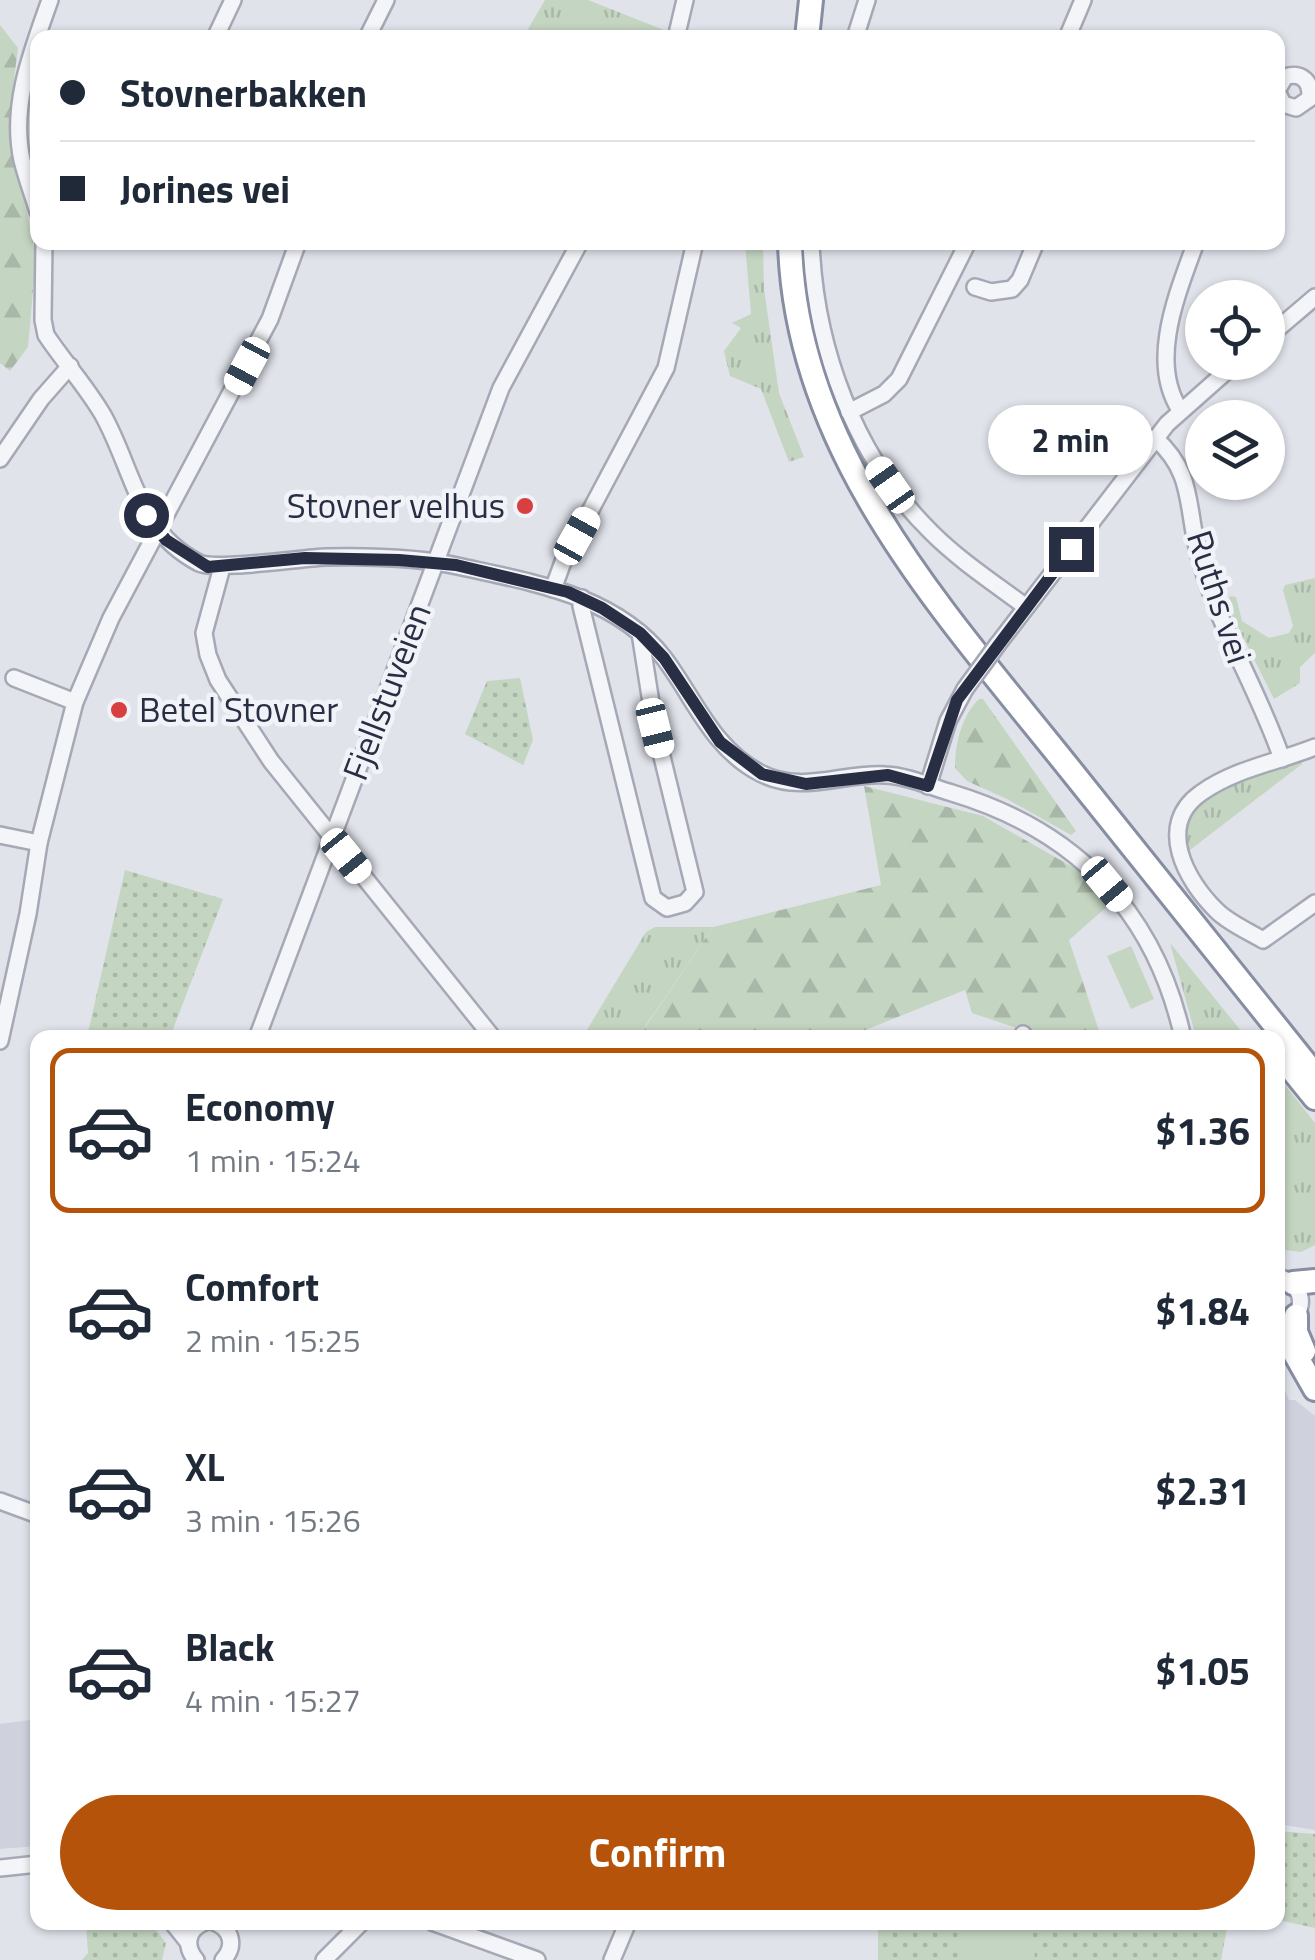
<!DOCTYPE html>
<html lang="en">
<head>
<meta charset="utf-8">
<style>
  :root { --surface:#fff; --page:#f2f2f3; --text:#1f2937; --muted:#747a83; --line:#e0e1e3; --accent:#b45309 }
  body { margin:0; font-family:"Titillium Web",sans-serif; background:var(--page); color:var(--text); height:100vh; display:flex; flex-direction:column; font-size:38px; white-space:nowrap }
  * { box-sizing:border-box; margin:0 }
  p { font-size:32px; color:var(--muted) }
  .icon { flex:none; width:55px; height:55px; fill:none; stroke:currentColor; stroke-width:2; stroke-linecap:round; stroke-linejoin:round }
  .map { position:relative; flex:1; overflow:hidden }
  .details { position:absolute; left:30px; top:1030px; width:1255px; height:900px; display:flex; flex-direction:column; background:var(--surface); border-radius:20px; box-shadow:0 2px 8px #0004 }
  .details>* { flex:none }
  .top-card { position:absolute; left:30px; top:30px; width:1255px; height:220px; border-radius:20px; box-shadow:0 2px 8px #0004; display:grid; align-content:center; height:220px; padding:0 30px; background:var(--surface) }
  .fabs { position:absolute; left:1185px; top:280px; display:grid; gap:20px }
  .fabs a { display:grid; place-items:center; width:100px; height:100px; border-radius:50%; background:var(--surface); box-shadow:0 2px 8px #0004; font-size:50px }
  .end { position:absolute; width:45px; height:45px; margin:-22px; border:12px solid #282e43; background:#fff; box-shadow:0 0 0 5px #fff }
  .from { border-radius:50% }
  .bubble { position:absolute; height:70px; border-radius:35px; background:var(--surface); box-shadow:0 2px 8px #0004; font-size:32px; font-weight:700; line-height:70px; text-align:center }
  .car { position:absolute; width:30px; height:60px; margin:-30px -15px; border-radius:12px; box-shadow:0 0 8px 2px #0007; background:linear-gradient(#fff 24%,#345 0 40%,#fff 0 76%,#345 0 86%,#fff 0) }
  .top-card b { display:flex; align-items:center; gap:35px; height:95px; font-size:38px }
  .top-card b+b { border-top:2px solid var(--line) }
  .top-card i { width:25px; height:25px; background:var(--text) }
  ul { padding:18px 0 0; list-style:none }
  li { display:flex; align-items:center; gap:30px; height:165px; margin:0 20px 15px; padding:0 10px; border:5px solid transparent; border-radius:20px }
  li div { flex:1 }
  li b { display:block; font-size:38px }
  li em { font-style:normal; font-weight:700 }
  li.selected { border-color:var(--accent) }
  li>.icon { width:90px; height:90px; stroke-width:1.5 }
  .action { display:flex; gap:20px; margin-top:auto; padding:20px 30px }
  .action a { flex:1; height:115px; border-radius:60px; background:var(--accent); color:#fff; font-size:40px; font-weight:700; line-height:115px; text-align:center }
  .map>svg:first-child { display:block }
  .built { fill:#cfd2dd }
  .grass { fill:url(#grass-tufts) }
  .forest { fill:url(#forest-firs) }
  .park { fill:url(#park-dots) }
  .pitch { fill:#c4d5c1 }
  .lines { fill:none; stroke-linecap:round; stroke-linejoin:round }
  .minor-casing { stroke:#a6a9b5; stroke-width:20 }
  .highway-casing { stroke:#878ea2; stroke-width:28 }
  .minor { stroke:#f4f5f8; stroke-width:15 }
  .highway { stroke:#fff; stroke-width:22 }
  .minor-bridge-casing { stroke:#a6a9b5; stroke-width:20; stroke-linecap:butt }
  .minor-bridge { stroke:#f4f5f8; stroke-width:15 }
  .route { stroke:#282e43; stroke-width:12 }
  .poi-dot { fill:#d73f40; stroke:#f1f3f8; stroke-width:4 }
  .labels { text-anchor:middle; stroke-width:9; stroke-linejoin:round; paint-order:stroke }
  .poi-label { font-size:35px; fill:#282e43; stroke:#f1f3f8; text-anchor:end }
  .street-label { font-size:35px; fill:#282e43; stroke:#f1f3f8 }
</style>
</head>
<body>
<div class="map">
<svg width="1315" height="1960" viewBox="0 0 1315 1960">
  <defs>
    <pattern id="grass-tufts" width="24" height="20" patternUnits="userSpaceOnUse" patternTransform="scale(2.5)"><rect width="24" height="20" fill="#c4d5c1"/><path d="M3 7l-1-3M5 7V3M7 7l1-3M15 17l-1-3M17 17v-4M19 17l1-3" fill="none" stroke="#a8b7a7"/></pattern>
    <pattern id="forest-firs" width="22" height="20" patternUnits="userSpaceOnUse" patternTransform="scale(2.5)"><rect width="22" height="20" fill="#c4d5c1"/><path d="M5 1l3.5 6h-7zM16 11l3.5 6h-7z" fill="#a8b7a7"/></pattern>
    <pattern id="park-dots" width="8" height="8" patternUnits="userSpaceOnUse" patternTransform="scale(2.5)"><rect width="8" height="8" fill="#c4d5c1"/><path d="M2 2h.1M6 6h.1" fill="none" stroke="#a8b7a7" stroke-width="1.8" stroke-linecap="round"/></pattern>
  </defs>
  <rect width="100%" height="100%" fill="#e1e3eb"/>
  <!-- built -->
  <g class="built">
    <polygon points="1278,1376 1289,1400 1295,1400 1315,1416 1315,1830 1278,1824"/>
    <polygon points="37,1719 37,1846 0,1849 0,1724"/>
  </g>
  <!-- grass -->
  <g class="grass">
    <polygon points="545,0 588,0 669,32 666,38 544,37 528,29"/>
    <polygon points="745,243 763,243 764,289 779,393 804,457 789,462 761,389 730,376 724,351 741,328 732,323 751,314"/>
    <polygon points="1315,578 1315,653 1300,667 1300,683 1274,699 1225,601 1231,596 1236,597 1242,621 1269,638 1289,633 1293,626 1283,590 1285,585"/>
    <path d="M1300,759L1302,764L1186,853C1184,839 1183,828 1190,815C1205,787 1271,769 1300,759Z"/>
    <polygon points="655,927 713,927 638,1037 582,1038 646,932"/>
    <polygon points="1170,943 1246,1037 1196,1037"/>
    <polygon points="1278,1076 1315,1123 1315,1245 1301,1252 1278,1249"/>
  </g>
  <!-- forest -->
  <g class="forest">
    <polygon points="0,25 18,48 9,118 36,258 28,347 10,371 0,363"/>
    <path d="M979,699H983L1076,831L1071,835L1007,799L967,781L955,768C955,744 961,717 979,699Z"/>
    <polygon points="864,786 983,816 1099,882 1110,904 1069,940 1101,1037 1043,1037 972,1013 965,990 848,1037 638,1038 713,927 881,885"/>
  </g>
  <!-- park -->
  <g class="park">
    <polygon points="520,678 533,740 523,765 465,734 487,681"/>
    <polygon points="125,870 223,899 170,1037 87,1037"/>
    <polygon points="1278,1831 1315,1834 1315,1928 1278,1920"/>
    <polygon points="86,1923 151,1923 166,1943 162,1960 82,1960 88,1953"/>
    <polygon points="878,1923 1228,1923 1221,1960 878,1960"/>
  </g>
  <!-- pitch -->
  <g class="pitch">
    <polygon points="1131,946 1154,999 1131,1009 1107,956"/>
    <polygon points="982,1923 1032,1923 1035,1960 962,1960 957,1936"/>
  </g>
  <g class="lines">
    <defs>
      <g id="minor">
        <polyline points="215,38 233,0"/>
        <polyline points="367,38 386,0"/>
        <polyline points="676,38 685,0"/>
        <polyline points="855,38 867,0"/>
        <polyline points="1067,38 1083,0"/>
        <path d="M1278,89L1285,77C1302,71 1313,83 1309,99L1296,108L1283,104L1278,93"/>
        <path d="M38,212C33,195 26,177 22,160C10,105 32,51 50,0"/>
        <path d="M44,242L43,320L46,335C64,362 86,386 103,415C134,471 137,531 199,563C215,571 301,558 326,557C371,556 419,557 462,567C535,583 616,596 664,658C695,699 712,748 760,773C803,795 842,772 886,775C908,776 931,787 952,793C1075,830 1155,911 1183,1038"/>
        <path d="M811,242C815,349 855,457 931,532C960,561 994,583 1026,607"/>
        <polyline points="975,287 991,292 1012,289 1020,280 1036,242"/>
        <polyline points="1268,337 1315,297"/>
        <path d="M1180,410C1148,361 1178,292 1196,242"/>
        <polyline points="849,412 884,394 899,379 968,242"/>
        <path d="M1155,438C1191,470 1187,500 1196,543C1213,620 1257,685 1282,759"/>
        <polyline points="0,459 41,399 70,366"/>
        <polyline points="222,567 204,633 208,655 218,680 271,761 493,1038"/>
        <polyline points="553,589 563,562 666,368 695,242"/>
        <polyline points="582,598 581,606 653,898 667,908 685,903 695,892 655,728 640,633"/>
        <polyline points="998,644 1167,424 1237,362"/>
        <polyline points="14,678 75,702"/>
        <path d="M1315,747C1278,762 1234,769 1201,793C1155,825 1186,881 1217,911C1229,923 1248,931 1263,940L1315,903"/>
        <polyline points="928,786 948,721 965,689"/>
        <polyline points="0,835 39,843"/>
        <polyline points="257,1038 501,388 580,242"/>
        <polyline points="1022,1038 1023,1034"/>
        <polyline points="0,1041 28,914 39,843 75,702 111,618 270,319 298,242"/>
        <path d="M1278,1277C1301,1282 1308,1305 1291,1322"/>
        <polyline points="0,1501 38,1515"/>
        <polyline points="0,1868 38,1864"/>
        <polyline points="172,1922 188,1942"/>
        <path d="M214,1922C232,1929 236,1946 223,1960"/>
        <polyline points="432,1922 537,1960"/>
        <path d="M196,1960C184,1946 187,1929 205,1922"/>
        <polyline points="324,1960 362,1922"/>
        <polyline points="612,1960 628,1922"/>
      </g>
      <g id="highway">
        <polyline points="807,38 811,0"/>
        <path d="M790,242C795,455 948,616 1073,773C1154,873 1234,974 1315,1075"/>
        <polyline points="1289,1066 1315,1098"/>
        <polyline points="1293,1283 1315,1281"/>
        <polyline points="1296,1316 1296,1332 1304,1351"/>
        <polyline points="1278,1329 1290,1345 1315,1389"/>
      </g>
    </defs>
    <!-- minor casing -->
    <use href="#minor" class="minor-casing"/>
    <!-- highway casing -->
    <use href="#highway" class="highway-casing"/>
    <!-- minor -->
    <use href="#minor" class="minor"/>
    <!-- highway -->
    <use href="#highway" class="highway"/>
    <defs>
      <polyline id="minor-bridge" points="965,689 998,644"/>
    </defs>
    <!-- minor-bridge casing -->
    <use href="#minor-bridge" class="minor-bridge-casing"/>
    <!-- minor-bridge -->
    <use href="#minor-bridge" class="minor-bridge"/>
  </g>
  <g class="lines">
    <!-- route -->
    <polyline class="route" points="146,515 166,540 208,567 305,558 399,560 456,565 568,592 602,608 640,633 664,658 720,742 762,774 806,784 888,775 928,786 957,700 1071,549"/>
  </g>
  <!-- markers -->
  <g class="poi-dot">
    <circle cx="525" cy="506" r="10"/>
    <circle cx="119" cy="710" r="10"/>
  </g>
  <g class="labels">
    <!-- poi labels -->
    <g class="poi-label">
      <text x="505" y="518">Stovner velhus</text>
      <text x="139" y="722" text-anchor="start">Betel Stovner</text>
    </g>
    <!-- street labels -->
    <g class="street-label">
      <text transform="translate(1219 597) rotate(72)" y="12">Ruths vei</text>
      <text transform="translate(387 692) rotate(-69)" y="12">Fjellstuveien</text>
    </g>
  </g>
</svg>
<div class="fabs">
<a><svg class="icon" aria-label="locate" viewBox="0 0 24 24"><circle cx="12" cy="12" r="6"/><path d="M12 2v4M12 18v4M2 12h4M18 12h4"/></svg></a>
<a><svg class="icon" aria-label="layers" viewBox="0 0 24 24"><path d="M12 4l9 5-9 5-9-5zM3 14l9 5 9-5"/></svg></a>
</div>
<i class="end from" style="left:146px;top:515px"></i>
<i class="end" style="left:1071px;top:549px"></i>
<div class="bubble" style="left:988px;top:405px;width:165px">2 min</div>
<i class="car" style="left:247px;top:366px;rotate:208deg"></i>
<i class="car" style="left:890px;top:485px;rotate:325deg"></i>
<i class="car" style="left:577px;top:536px;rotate:29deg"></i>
<i class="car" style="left:655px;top:728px;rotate:166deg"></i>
<i class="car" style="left:346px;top:856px;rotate:141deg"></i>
<i class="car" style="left:1107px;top:884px;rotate:140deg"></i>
<div class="top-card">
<b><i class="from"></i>Stovnerbakken</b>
<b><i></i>Jorines vei</b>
</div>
<section class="details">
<ul>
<li class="selected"><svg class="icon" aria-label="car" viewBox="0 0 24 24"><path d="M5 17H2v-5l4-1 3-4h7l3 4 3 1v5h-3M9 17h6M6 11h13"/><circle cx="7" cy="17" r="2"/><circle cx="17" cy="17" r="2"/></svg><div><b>Economy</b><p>1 min · 15:24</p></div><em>$1.36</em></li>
<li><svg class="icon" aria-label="car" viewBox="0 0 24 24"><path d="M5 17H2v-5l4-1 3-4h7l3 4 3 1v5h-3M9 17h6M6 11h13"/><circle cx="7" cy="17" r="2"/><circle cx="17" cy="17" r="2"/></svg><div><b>Comfort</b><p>2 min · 15:25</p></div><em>$1.84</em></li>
<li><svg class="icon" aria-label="car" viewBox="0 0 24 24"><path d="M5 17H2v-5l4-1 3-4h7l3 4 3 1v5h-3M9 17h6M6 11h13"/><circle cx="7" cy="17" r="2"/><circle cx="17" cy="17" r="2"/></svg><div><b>XL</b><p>3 min · 15:26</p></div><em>$2.31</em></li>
<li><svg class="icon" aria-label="car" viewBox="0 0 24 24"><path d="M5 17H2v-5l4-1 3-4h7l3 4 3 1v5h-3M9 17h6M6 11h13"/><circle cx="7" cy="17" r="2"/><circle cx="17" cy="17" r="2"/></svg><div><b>Black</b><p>4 min · 15:27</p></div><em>$1.05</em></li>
</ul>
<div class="action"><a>Confirm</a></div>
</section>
</div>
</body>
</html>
